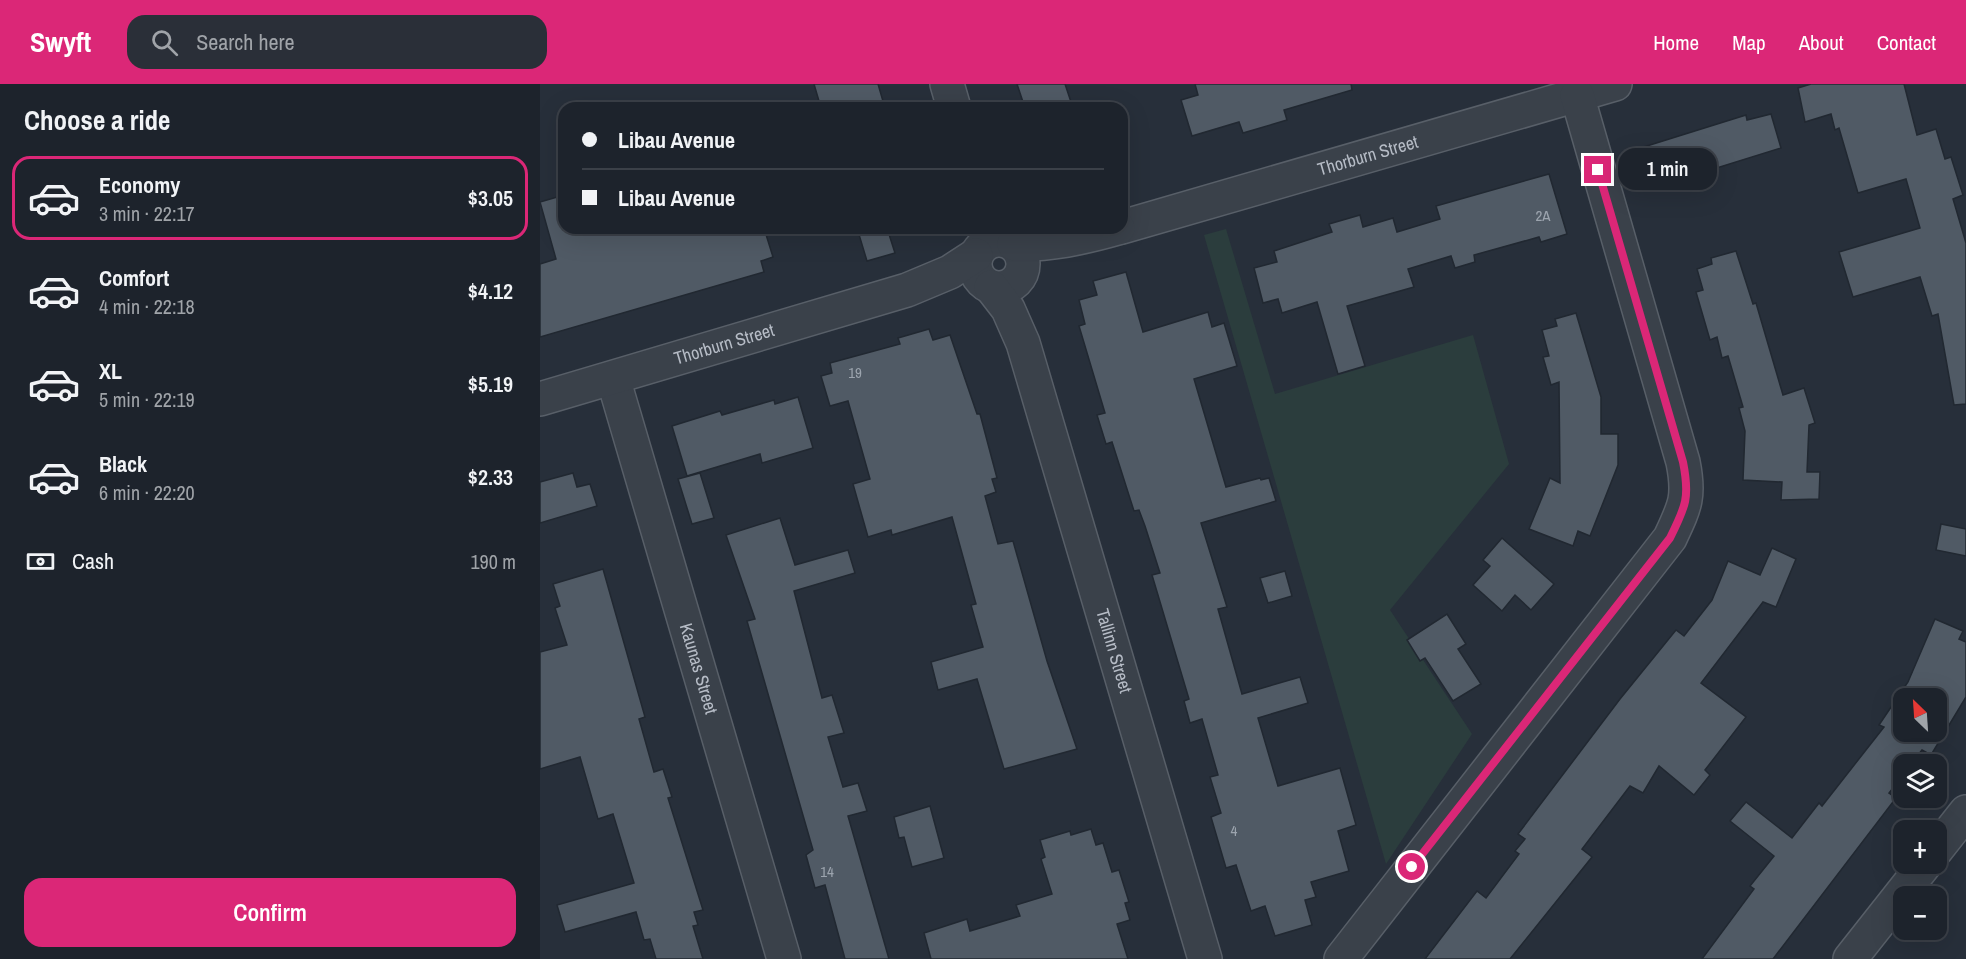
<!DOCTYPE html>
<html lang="en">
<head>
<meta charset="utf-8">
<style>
  :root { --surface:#1d232c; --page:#2a2f38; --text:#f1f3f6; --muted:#a0a4a9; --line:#3b4048; --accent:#db2777 }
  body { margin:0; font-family:"Archivo Narrow",sans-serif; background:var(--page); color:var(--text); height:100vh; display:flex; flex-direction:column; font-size:22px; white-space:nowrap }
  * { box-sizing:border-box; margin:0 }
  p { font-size:20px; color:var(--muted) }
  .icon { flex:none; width:33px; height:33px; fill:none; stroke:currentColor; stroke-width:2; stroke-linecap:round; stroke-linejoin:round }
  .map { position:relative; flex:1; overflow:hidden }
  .panel { display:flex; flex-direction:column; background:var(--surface); width:540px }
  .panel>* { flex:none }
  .top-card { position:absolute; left:18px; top:18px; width:570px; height:132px; border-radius:18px; box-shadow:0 6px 24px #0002,0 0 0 2px var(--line); display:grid; align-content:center; height:132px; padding:0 24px; background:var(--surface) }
  .needle { width:39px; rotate:335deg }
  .controls { position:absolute; left:1353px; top:604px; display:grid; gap:12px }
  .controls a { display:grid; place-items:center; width:54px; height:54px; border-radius:12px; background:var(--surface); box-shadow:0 6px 24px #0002,0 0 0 2px var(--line); font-size:30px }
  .end { position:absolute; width:27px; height:27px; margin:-14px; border:8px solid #db2777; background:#fff; box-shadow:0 0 0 3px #fff }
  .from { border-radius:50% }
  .bubble { position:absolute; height:42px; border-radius:18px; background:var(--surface); box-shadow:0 6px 24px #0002,0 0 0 2px var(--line); font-size:20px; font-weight:600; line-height:42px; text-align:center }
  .top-card b { display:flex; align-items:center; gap:21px; height:57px; font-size:22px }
  .top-card b+b { border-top:2px solid var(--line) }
  .top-card i { width:15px; height:15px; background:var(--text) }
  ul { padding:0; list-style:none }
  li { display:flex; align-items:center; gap:18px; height:84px; margin:0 12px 9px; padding:0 12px; border:3px solid transparent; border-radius:18px }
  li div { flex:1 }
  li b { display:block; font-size:22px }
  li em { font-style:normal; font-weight:600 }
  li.on { border-color:var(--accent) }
  li>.icon { width:54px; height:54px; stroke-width:1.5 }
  h2 { padding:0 24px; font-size:27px; line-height:72px }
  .pay { display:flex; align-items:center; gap:15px; height:66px; padding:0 24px; font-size:22px }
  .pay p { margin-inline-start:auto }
  .primary-button { display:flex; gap:12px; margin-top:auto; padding:12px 24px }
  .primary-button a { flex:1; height:69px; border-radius:18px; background:var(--accent); color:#fff; font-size:24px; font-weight:600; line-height:69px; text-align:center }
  header { display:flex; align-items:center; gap:36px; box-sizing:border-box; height:84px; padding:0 30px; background:var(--accent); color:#fff }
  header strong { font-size:28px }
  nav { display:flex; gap:33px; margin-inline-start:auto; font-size:21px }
  .search { width:420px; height:54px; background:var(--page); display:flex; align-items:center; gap:15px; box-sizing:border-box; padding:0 21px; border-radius:18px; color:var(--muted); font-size:22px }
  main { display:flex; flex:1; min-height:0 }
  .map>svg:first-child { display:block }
  .green { fill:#2b3d3d }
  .building { fill:#505a65; stroke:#212831; stroke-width:1.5; fill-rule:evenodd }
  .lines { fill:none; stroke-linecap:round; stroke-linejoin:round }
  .street-casing { stroke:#585f68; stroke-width:36 }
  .street { stroke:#3a414a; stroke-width:33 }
  .route { stroke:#db2777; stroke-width:8 }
  .labels { text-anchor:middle; stroke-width:6; stroke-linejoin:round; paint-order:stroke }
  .number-label { font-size:15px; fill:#9ca4ae }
  .street-label { font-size:18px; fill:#b6bcc6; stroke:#1f262f }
</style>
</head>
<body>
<header>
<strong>Swyft</strong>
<div class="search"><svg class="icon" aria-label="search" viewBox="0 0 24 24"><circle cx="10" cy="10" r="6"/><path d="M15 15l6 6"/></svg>Search here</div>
<nav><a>Home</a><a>Map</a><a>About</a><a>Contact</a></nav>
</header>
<main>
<section class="panel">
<h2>Choose a ride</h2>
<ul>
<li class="on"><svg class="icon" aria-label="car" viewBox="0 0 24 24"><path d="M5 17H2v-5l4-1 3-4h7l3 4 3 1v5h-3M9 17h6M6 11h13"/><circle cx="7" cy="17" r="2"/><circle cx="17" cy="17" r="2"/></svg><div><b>Economy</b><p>3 min · 22:17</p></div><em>$3.05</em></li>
<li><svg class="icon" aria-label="car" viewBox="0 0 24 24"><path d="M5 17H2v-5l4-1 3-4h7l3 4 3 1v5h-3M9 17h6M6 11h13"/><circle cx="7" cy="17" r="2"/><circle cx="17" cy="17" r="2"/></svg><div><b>Comfort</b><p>4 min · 22:18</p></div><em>$4.12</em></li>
<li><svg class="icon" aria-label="car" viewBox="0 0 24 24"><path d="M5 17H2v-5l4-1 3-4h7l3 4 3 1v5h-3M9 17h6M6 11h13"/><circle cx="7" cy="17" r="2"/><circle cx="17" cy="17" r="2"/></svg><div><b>XL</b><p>5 min · 22:19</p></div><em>$5.19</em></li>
<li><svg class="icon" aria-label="car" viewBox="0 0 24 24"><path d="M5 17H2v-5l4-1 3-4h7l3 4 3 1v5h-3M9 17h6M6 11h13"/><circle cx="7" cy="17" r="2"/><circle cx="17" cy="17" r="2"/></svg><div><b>Black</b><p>6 min · 22:20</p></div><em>$2.33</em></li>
</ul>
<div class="pay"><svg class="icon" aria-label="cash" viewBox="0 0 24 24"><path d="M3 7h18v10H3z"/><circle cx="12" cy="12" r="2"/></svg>Cash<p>190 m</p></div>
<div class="primary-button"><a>Confirm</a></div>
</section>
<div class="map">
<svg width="1426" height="875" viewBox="0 0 1426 875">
  <rect width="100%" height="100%" fill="#272f3a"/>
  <!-- green -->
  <polygon class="green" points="686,145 735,310 933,251 969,380 850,526 932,650 846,780 664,151"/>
  <!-- building -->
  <g class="building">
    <polygon points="274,0 338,0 345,24 281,24"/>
    <polygon points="477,0 525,0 533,24 485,24"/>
    <polygon points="655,0 811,0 812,6 744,26 747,36 703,49 699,38 652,52 641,16 658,11"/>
    <polygon points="1271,0 1364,0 1377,51 1396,45 1405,75 1411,73 1423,111 1413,115 1426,159 1426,320 1414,321 1398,230 1392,232 1380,193 1313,213 1299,168 1380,144 1366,95 1318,109 1299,44 1295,46 1291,30 1265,38 1258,4"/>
    <polygon points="1231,30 1241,64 1106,106 1094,66 1206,31 1207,36"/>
    <polygon points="1009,90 1027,150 1001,158 999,153 934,171 935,178 915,184 911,172 868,185 874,203 807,222 825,282 798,290 777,218 742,229 738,215 723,219 714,184 737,178 734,167 792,148 789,140 820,131 823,143 853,134 857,148 900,135 896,122"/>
    <polygon points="24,111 24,144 224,144 233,173 221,177 224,188 0,253 0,180 16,175 0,118"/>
    <polygon points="317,144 347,144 355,169 327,177"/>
    <polygon points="1196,167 1213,220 1216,219 1243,311 1264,304 1275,339 1269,341 1267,388 1280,388 1279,415 1241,416 1242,398 1203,396 1205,347 1199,324 1203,323 1188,272 1182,274 1177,253 1170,256 1156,208 1163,206 1157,185 1172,180 1171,174"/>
    <polygon points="586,188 603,248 668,228 672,243 684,239 697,282 654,295 686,403 720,394 721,396 729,394 736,417 661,439 687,523 678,525 702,610 760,593 768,619 718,634 738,702 800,684 816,741 798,747 809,787 771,798 776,813 765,816 772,841 735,852 725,822 711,827 696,781 686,784 671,733 681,729 670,693 678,691 662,635 650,639 644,617 649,615 612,491 620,489 605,442 599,426 594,427 572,358 566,360 557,331 565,329 539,242 545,240 539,216 557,211 553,197"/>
    <polygon points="1036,229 1061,313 1061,350 1078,350 1078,381 1050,452 1038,447 1033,462 989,445 1010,394 1020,399 1019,298 1011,301 1003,273 1009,272 1002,246 1017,242 1015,235"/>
    <polygon points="389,245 393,256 410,251 437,330 440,330 457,394 452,395 456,408 445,412 458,460 473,457 507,577 537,665 464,685 437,595 398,606 391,578 443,563 431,521 436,520 412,433 352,451 351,446 328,453 313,400 330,395 308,317 290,322 281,292 292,289 290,279 360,260 358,254"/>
    <polygon points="258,313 273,364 222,379 220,370 147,392 132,342 180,327 182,331 234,316 235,320"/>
    <polygon points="33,389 37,403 50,400 57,422 0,439 0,398"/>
    <polygon points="160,389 174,434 152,440 138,395"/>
    <polygon points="240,434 255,481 308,466 315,489 254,507 282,614 292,611 304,649 288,653 303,703 318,699 327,727 308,732 349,875 305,875 285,801 275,804 266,771 273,766 207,537 215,535 186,451"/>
    <polygon points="1401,440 1426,445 1426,472 1396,466"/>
    <polygon points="962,454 1014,500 991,526 975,511 962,527 933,501 950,482 943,476"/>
    <polygon points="1232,464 1256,475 1236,523 1223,518 1161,599 1206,633 1165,686 1170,691 1154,711 1119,682 1103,709 1090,702 1042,765 1052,773 970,875 885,875 937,807 946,814 979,770 975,767 985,755 978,750 1080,615 1136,546 1144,552 1172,516 1188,477 1220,491"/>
    <polygon points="63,485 105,633 99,635 114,688 123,685 132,713 128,714 163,826 154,828 158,841 153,842 163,875 116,875 110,855 104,856 96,828 25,848 17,821 94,799 73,730 58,735 40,673 0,685 0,568 27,561 15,524 20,522 13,500"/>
    <polygon points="745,487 752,512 728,519 720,494"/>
    <polygon points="907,530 926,560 918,565 941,600 913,617 885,574 880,577 867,556"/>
    <path d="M1395,535L1423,547L1419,555L1426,558V613L1391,671L1382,666L1370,681H1364V690L1349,709L1356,714L1233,875H1162L1214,805L1210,802L1234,772L1190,737L1206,718L1252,754L1279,719L1282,722L1344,643L1339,641L1368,598ZM1364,615H1396V648H1364Z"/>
    <polygon points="390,722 404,774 372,783 364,753 359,754 354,733"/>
    <polygon points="551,745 556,761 563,759 572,788 579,786 589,818 585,819 590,836 577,840 588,875 391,875 384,849 427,835 430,847 480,832 476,821 512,810 501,775 505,773 500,756 530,747 531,751"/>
  </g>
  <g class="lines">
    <defs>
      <g id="street">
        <polyline points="407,0 414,24"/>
        <path id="s1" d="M582,143L1075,0"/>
        <circle cx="459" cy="180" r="24"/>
        <path d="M474,160C510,161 543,154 578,144"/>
        <path id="s2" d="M451,203L468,225L483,259L665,875"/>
        <path id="s3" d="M73,294L244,875"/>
        <path id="s4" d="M0,315L367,206L410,188L436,171"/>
        <polyline points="1396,766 1426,728"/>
        <path d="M801,875L1130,454C1145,422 1150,413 1143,378L1037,11"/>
        <polyline points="1310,875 1385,780"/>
      </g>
    </defs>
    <!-- street casing -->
    <use href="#street" class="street-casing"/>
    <!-- street -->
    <use href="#street" class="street"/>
  </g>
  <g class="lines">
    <!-- route -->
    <path class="route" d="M872,783L1130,454C1146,422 1150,413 1143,378L1058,86"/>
  </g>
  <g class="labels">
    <!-- number labels -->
    <g class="number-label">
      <text x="1003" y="137">2A</text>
      <text x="315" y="294">19</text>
      <text x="694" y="752">4</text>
      <text x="287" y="793">14</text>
    </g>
    <!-- street labels -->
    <g class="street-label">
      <text dy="6" stroke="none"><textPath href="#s1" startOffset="256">Thorburn Street</textPath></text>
      <text dy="6" stroke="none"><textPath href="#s4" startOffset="192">Thorburn Street</textPath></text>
      <text dy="6" stroke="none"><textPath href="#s2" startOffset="386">Tallinn Street</textPath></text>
      <text dy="6" stroke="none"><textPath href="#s3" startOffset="303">Kaunas Street</textPath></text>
    </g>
  </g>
</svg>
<div class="controls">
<a><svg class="needle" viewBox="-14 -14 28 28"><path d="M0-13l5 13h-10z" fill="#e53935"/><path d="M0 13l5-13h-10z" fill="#a0a4a9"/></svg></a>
<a><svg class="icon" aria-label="layers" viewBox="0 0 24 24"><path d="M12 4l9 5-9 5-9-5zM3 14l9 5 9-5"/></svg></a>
<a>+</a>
<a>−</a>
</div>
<i class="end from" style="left:872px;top:783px"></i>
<i class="end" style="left:1058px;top:86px"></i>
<div class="bubble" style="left:1078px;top:64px;width:99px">1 min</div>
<div class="top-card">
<b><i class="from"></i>Libau Avenue</b>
<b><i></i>Libau Avenue</b>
</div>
</div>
</main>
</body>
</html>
